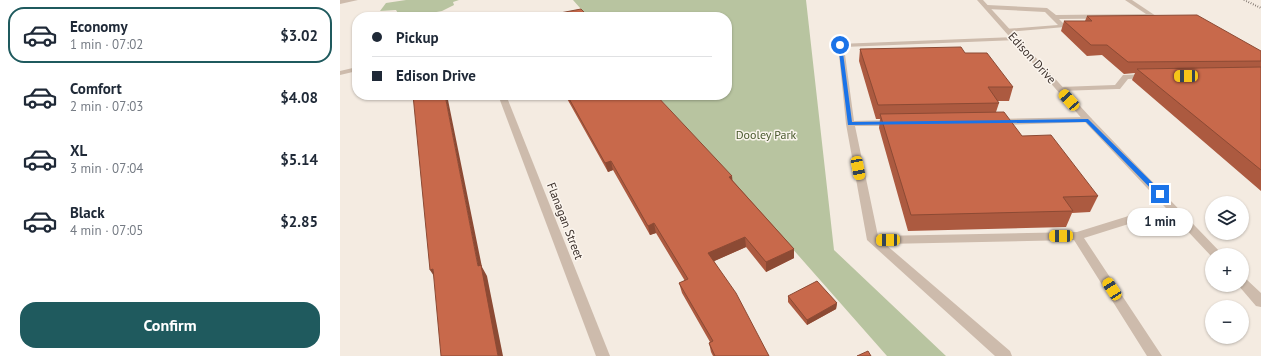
<!DOCTYPE html>
<html lang="en">
<head>
<meta charset="utf-8">
<style>
  :root { --surface:#fff; --page:#f2f2f3; --text:#1f2937; --muted:#747a83; --line:#e0e1e3; --accent:#1f5a5e }
  body { margin:0; font-family:"PT Sans",sans-serif; background:var(--page); color:var(--text); height:100vh; display:flex; flex-direction:column; font-size:15px; white-space:nowrap }
  * { box-sizing:border-box; margin:0 }
  p { font-size:13px; color:var(--muted) }
  .icon { flex:none; width:22px; height:22px; fill:none; stroke:currentColor; stroke-width:2; stroke-linecap:round; stroke-linejoin:round }
  .map { position:relative; flex:1; overflow:hidden }
  .sheet { display:flex; flex-direction:column; background:var(--surface); width:340px }
  .sheet>* { flex:none }
  .banner { position:absolute; left:12px; top:12px; width:380px; height:88px; border-radius:16px; box-shadow:0 1px 3px #0004; display:grid; align-content:center; height:88px; padding:0 20px; background:var(--surface) }
  .controls { position:absolute; left:865px; top:196px; display:grid; gap:8px }
  .controls a { display:grid; place-items:center; width:44px; height:44px; border-radius:50%; background:var(--surface); box-shadow:0 1px 3px #0004; font-size:20px }
  .end { position:absolute; width:18px; height:18px; margin:-9px; border:5px solid #1a73e8; background:#fff; box-shadow:0 0 0 2px #fff }
  .from { border-radius:50% }
  .bubble { position:absolute; height:28px; border-radius:14px; background:var(--surface); box-shadow:0 1px 3px #0004; font-size:13px; font-weight:700; line-height:28px; text-align:center }
  .car { position:absolute; width:12px; height:24px; margin:-12px -6px; border-radius:5px; box-shadow:0 0 3px 1px #0007; background:linear-gradient(#f5c518 24%,#345 0 40%,#f5c518 0 76%,#345 0 86%,#f5c518 0) }
  .banner b { display:flex; align-items:center; gap:14px; height:38px; font-size:15px }
  .banner b+b { border-top:1px solid var(--line) }
  .banner i { width:10px; height:10px; background:var(--text) }
  ul { padding:7px 0 0; list-style:none }
  li { display:flex; align-items:center; gap:12px; height:56px; margin:0 8px 6px; padding:0 12px; border:2px solid transparent; border-radius:16px }
  li div { flex:1 }
  li b { display:block; font-size:15px }
  li em { font-style:normal; font-weight:700 }
  li.on { border-color:var(--accent) }
  li>.icon { width:36px; height:36px; stroke-width:1.5 }
  .cta { display:flex; gap:8px; margin-top:auto; padding:8px 20px }
  .cta a { flex:1; height:46px; border-radius:16px; background:var(--accent); color:#fff; font-size:16px; font-weight:700; line-height:46px; text-align:center }
  main { display:flex; flex:1; min-height:0 }
  .map>svg:first-child { display:block }
  .green { fill:#b8c4a0 }
  .lines { fill:none; stroke-linecap:round; stroke-linejoin:round }
  .lane { fill:#cdbbac; fill-rule:evenodd }
  .street { fill:#cdbbac; fill-rule:evenodd }
  .rail { stroke:#3b302b; stroke-width:2; stroke-dasharray:0.5 2; stroke-linecap:butt }
  .wall { fill:#ac5a40 }
  .shaded-wall { fill:#8c4a34 }
  .building { fill:#c8694b; stroke:#8c4a34 }
  .route { fill:#1a73e8 }
  .labels { text-anchor:middle; stroke-width:3; stroke-linejoin:round; paint-order:stroke }
  .street-label { font-size:12px; fill:#3b302b; stroke:#fbf5ee }
  .park-label { font-size:12px; fill:#4a5a2e; stroke:#fbf5ee }
</style>
</head>
<body>
<main>
<section class="sheet">
<ul>
<li class="on"><svg class="icon" aria-label="car" viewBox="0 0 24 24"><path d="M5 17H2v-5l4-1 3-4h7l3 4 3 1v5h-3M9 17h6M6 11h13"/><circle cx="7" cy="17" r="2"/><circle cx="17" cy="17" r="2"/></svg><div><b>Economy</b><p>1 min · 07:02</p></div><em>$3.02</em></li>
<li><svg class="icon" aria-label="car" viewBox="0 0 24 24"><path d="M5 17H2v-5l4-1 3-4h7l3 4 3 1v5h-3M9 17h6M6 11h13"/><circle cx="7" cy="17" r="2"/><circle cx="17" cy="17" r="2"/></svg><div><b>Comfort</b><p>2 min · 07:03</p></div><em>$4.08</em></li>
<li><svg class="icon" aria-label="car" viewBox="0 0 24 24"><path d="M5 17H2v-5l4-1 3-4h7l3 4 3 1v5h-3M9 17h6M6 11h13"/><circle cx="7" cy="17" r="2"/><circle cx="17" cy="17" r="2"/></svg><div><b>XL</b><p>3 min · 07:04</p></div><em>$5.14</em></li>
<li><svg class="icon" aria-label="car" viewBox="0 0 24 24"><path d="M5 17H2v-5l4-1 3-4h7l3 4 3 1v5h-3M9 17h6M6 11h13"/><circle cx="7" cy="17" r="2"/><circle cx="17" cy="17" r="2"/></svg><div><b>Black</b><p>4 min · 07:05</p></div><em>$2.85</em></li>
</ul>
<div class="cta"><a>Confirm</a></div>
</section>
<div class="map">
<svg width="921" height="356" viewBox="0 0 921 356">
  <rect width="100%" height="100%" fill="#f4ebe1"/>
  <!-- green -->
  <g class="green">
    <polygon points="66,0 119,0 113,2 114,5 102,11 74,16 59,15 56,10 40,11 46,3"/>
    <polygon points="233,0 466,0 494,250 606,356 547,356 317,95 387,95 387,17 248,17"/>
  </g>
  <g class="lines">
    <!-- lane -->
    <g class="lane">
      <polygon points="785,0 792,0 816,16 813,18 719,19 725,25 725,27 667,32 665,31 665,29 718,25 705,12 647,9 644,7 647,5 707,8 716,15 806,14"/>
      <polygon points="675,37 678,39 677,40 504,47 514,121 553,120 557,123 553,126 515,126 538,236 737,232 795,214 845,213 846,216 845,219 841,220 795,222 744,238 822,356 807,356 734,240 545,244 670,351 672,356 655,356 527,240 506,124 498,44"/>
      <polygon points="807,74 811,76 810,78 788,79 780,89 777,89 720,91 716,89 720,87 775,85 783,75"/>
      <polygon points="748,117 751,118 752,120 751,122 659,125 655,122 659,119"/>
    </g>
    <!-- street -->
    <g class="street">
      <polygon points="0,0 18,0 0,4"/>
      <polygon points="637,0 643,0 751,118 883,255 872,255 872,257 745,122"/>
      <polygon points="17,67 17,71 0,75 0,71"/>
      <polygon points="158,95 166,95 270,356 256,356"/>
      <polygon points="902,277 906,279 921,293 921,307 916,306 898,285 902,285"/>
    </g>
    <!-- rail -->
    <polyline class="rail" points="904,0 921,8"/>
  </g>
  <!-- wall -->
  <g class="wall">
    <polygon points="747,16 921,51 921,191 792,80 795,73 784,74 762,55 747,56 721,31 724,21 745,21"/>
    <polygon points="520,49 625,53 673,87 669,101 657,101 659,103 656,112 682,136 758,196 750,212 732,213 726,227 568,231 539,128 540,119 536,119 519,61"/>
    <polygon points="225,95 316,95 454,249 454,258 426,272 406,247 374,261 429,356 373,356 371,352 369,343 370,342 342,293 339,283 345,281 316,233 310,235 273,170 268,172"/>
    <polygon points="448,296 497,303 496,309 467,325 448,302"/>
  </g>
  <!-- shaded-wall -->
  <g class="shaded-wall">
    <polygon points="105,95 107,95 142,267 147,276 163,356 158,356 138,266"/>
    <polygon points="271,161 273,170 268,172 265,163"/>
    <polygon points="392,176 393,185 389,177"/>
    <polygon points="314,223 316,233 310,235 308,226"/>
    <polygon points="405,237 406,247 370,263 368,253"/>
    <polygon points="454,249 454,258 426,272 426,262"/>
    <polygon points="93,269 97,281 90,270"/>
    <polygon points="497,303 496,309 467,325 467,320"/>
  </g>
  <!-- building -->
  <g class="building">
    <polygon points="241,9 249,17 199,17"/>
    <polygon points="857,15 921,51 921,61 788,62 767,45 751,45 724,21 752,21 747,16"/>
    <polygon points="621,47 625,53 647,53 673,87 648,87 659,103 538,105 520,49"/>
    <polygon points="921,67 921,170 797,69"/>
    <polygon points="73,95 105,95 138,266 141,265 158,356 101,356 93,269 90,270"/>
    <polygon points="227,95 316,95 392,176 389,177 454,249 426,262 405,237 368,253 396,293 429,356 375,356 369,343 373,341 339,283 348,279 314,223 308,226 271,161 265,163"/>
    <polygon points="664,112 682,136 711,135 758,196 723,197 733,211 571,215 540,114"/>
    <polygon points="477,281 497,303 467,320 448,296"/>
    <polygon points="528,351 531,356 517,356"/>
  </g>
  <!-- route -->
  <polygon class="route" points="498,44 502,45 512,122 748,119 824,194 823,196 818,196 746,122 508,125"/>
  <g class="labels">
    <!-- street labels -->
    <g class="street-label">
      <text transform="translate(692 58) rotate(48)" y="4">Edison Drive</text>
      <text transform="translate(225 221) rotate(69)" y="4">Flanagan Street</text>
    </g>
    <!-- park labels -->
    <g class="park-label">
      <text x="426" y="139">Dooley Park</text>
    </g>
  </g>
</svg>
<div class="controls">
<a><svg class="icon" aria-label="layers" viewBox="0 0 24 24"><path d="M12 4l9 5-9 5-9-5zM3 14l9 5 9-5"/></svg></a>
<a>+</a>
<a>−</a>
</div>
<i class="end from" style="left:500px;top:45px"></i>
<i class="end" style="left:820px;top:194px"></i>
<div class="bubble" style="left:787px;top:208px;width:66px">1 min</div>
<i class="car" style="left:846px;top:76px;rotate:269deg"></i>
<i class="car" style="left:729px;top:100px;rotate:318deg"></i>
<i class="car" style="left:518px;top:168px;rotate:169deg"></i>
<i class="car" style="left:721px;top:236px;rotate:269deg"></i>
<i class="car" style="left:548px;top:240px;rotate:269deg"></i>
<i class="car" style="left:772px;top:289px;rotate:327deg"></i>
<div class="banner">
<b><i class="from"></i>Pickup</b>
<b><i></i>Edison Drive</b>
</div>
</div>
</main>
</body>
</html>
